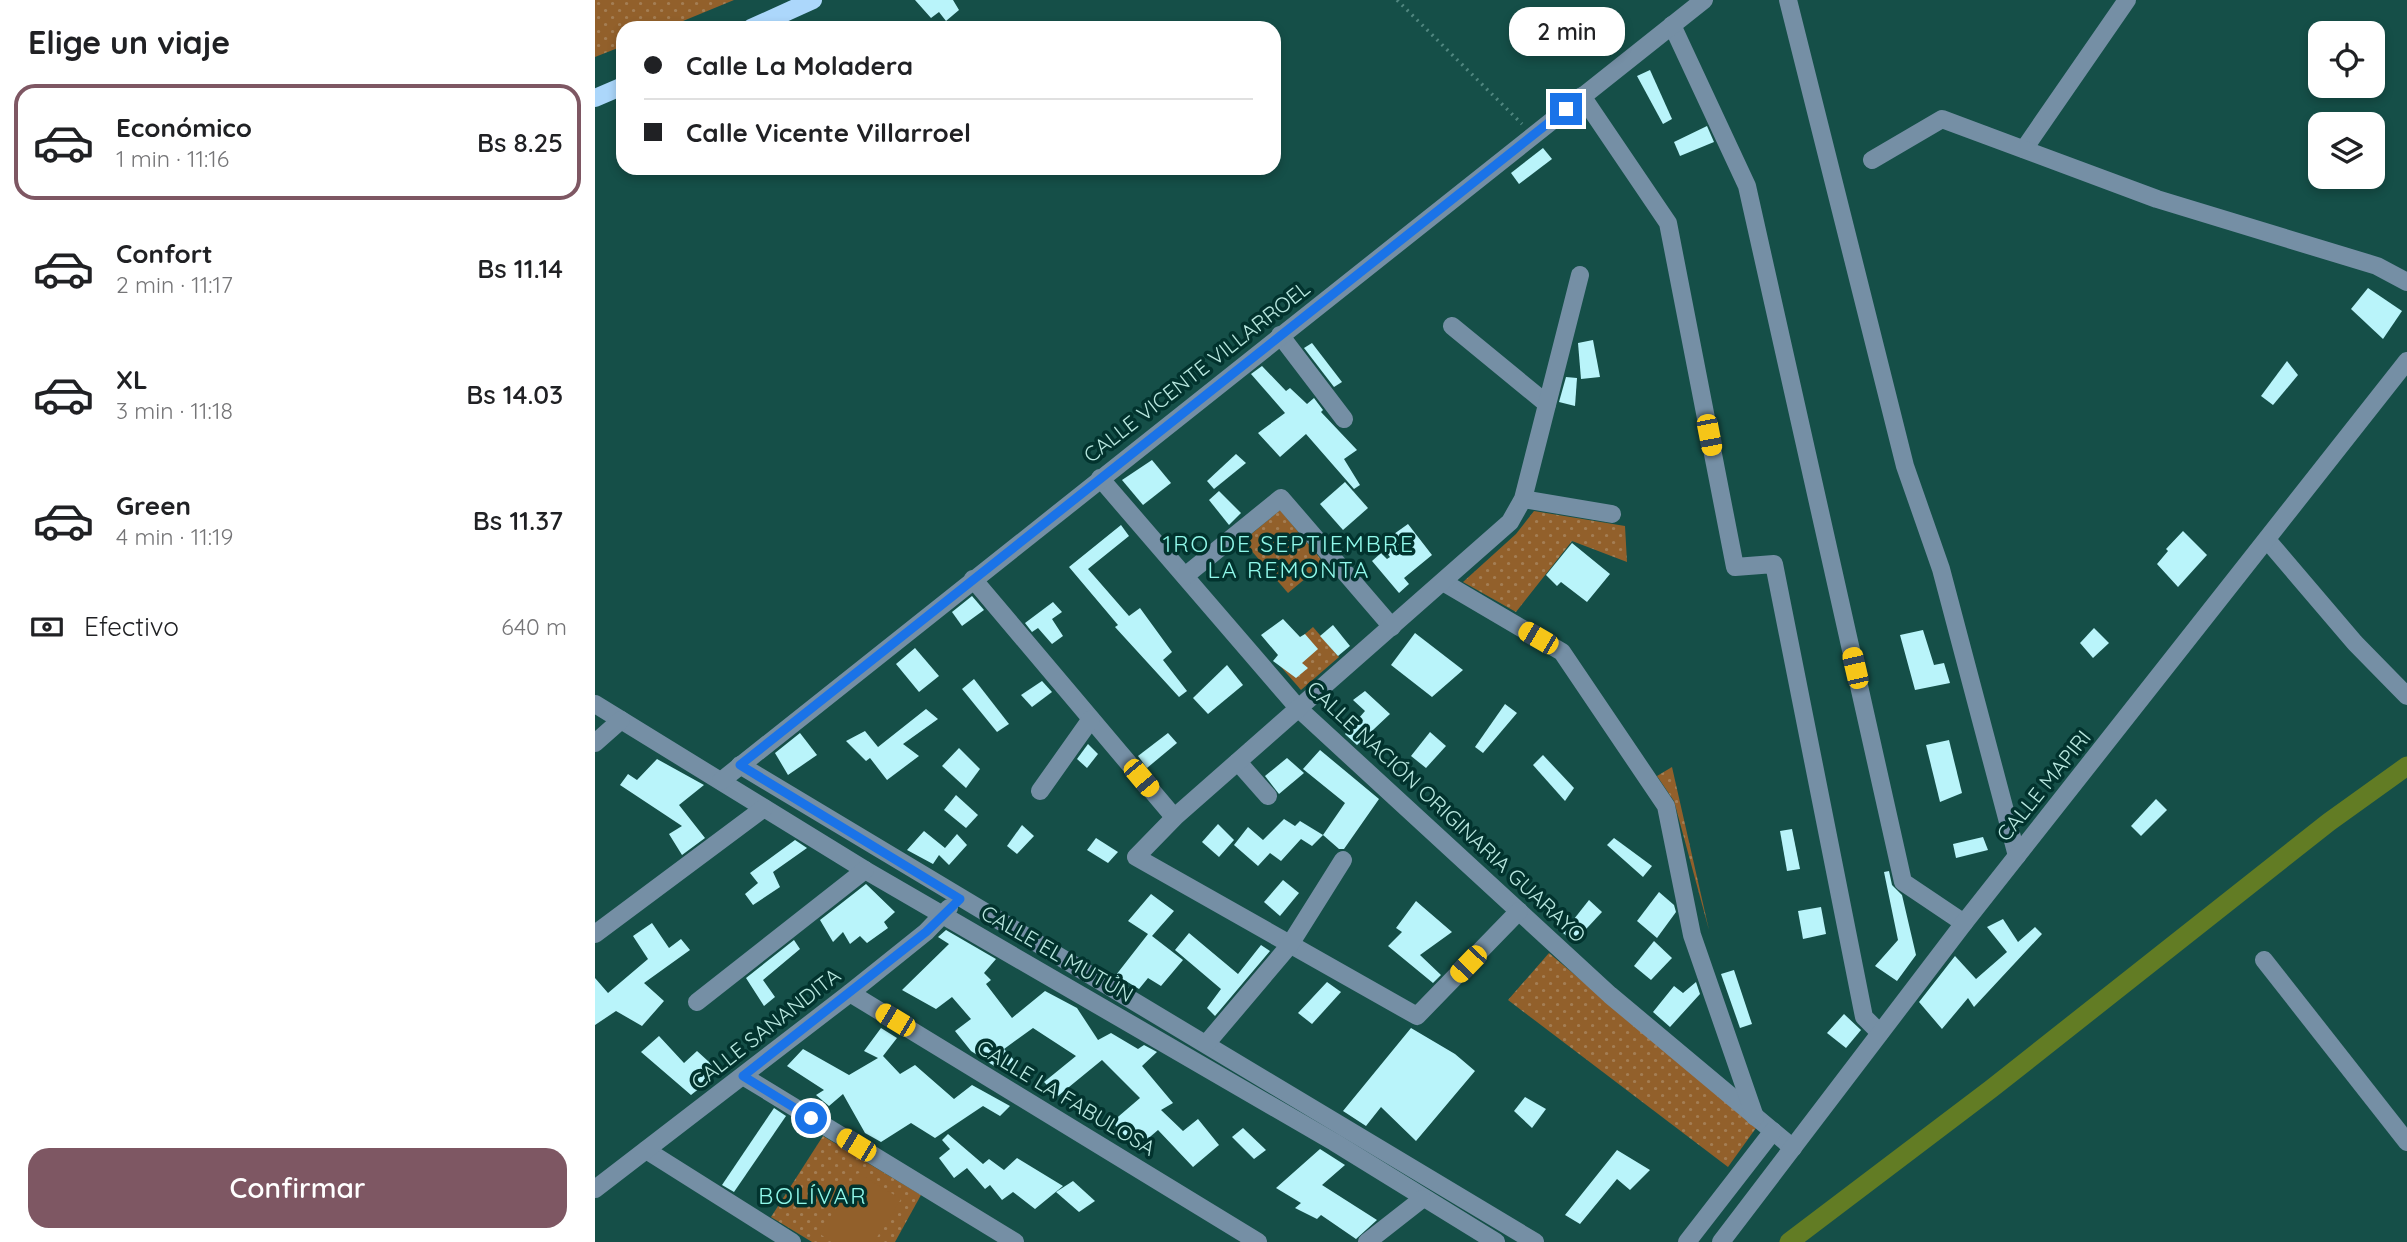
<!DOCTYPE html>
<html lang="es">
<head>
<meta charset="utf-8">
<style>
  :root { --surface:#fff; --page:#f2f2f2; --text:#202124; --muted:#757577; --line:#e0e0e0; --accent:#7e5763 }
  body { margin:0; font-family:Quicksand,sans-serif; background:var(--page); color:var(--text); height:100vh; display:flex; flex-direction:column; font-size:26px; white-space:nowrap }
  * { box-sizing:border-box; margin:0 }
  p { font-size:23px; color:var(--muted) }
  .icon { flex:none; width:38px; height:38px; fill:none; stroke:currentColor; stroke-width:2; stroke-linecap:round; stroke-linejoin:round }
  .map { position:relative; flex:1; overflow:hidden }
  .sheet { display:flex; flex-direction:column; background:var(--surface); width:595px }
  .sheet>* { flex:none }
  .hud { position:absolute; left:21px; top:21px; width:665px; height:154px; border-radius:21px; box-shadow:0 4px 10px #0003; display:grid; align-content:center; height:154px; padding:0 28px; background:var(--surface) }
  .fabs { position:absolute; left:1713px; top:21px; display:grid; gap:14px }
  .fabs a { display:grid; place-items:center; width:77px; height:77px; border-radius:14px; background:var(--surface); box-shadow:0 4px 10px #0003; font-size:35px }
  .end { position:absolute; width:32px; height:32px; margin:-16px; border:9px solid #1a73e8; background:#fff; box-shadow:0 0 0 4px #fff }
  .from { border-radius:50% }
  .bubble { position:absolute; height:49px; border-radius:21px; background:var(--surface); box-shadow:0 4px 10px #0003; font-size:23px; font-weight:600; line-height:49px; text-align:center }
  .car { position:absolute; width:21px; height:42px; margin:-21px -10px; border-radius:9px; box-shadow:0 0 5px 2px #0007; background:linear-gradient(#f5c518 24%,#345 0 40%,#f5c518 0 76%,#345 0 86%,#f5c518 0) }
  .hud b { display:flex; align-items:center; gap:24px; height:66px; font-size:26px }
  .hud b+b { border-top:2px solid var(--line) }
  .hud i { width:18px; height:18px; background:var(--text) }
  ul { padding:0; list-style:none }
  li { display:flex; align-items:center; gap:21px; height:116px; margin:0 14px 10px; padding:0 14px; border:4px solid transparent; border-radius:21px }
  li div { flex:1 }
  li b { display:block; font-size:26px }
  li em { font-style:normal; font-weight:600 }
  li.active { border-color:var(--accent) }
  li>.icon { width:63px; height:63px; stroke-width:1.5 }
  h2 { padding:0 28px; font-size:32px; line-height:84px }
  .pay { display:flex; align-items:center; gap:18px; height:77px; padding:0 28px; font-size:26px }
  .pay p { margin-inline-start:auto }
  .action { display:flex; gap:14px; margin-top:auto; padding:14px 28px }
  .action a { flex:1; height:80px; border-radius:21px; background:var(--accent); color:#fff; font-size:28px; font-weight:600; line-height:80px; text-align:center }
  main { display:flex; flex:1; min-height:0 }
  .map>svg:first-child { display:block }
  .green { fill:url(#green-dots) }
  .pitch { fill:#92602b }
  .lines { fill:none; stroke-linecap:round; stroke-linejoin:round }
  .canal { stroke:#627c24; stroke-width:19 }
  .building { fill:#b9f4fa }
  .path { stroke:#518780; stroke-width:3.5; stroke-dasharray:2 5; stroke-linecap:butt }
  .minor { stroke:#758fa5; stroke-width:18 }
  .major { stroke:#acd7fb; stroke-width:18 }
  .route { stroke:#1a73e8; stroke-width:9 }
  .labels { text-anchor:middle; stroke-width:7; stroke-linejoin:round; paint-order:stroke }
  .street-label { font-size:21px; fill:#b9e8e0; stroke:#02332e }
  .neighbourhood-label { font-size:23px; letter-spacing:2px; fill:#90f8ea; stroke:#02332e }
</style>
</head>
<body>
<main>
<section class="sheet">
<h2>Elige un viaje</h2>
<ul>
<li class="active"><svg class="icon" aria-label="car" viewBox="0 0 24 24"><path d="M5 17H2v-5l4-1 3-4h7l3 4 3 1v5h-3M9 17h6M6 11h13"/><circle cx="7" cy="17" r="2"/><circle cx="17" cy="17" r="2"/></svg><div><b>Económico</b><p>1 min · 11:16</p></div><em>Bs 8.25</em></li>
<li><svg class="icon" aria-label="car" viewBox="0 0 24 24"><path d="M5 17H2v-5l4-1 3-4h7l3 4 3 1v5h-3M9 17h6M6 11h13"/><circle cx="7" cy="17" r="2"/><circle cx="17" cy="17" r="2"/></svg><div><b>Confort</b><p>2 min · 11:17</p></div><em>Bs 11.14</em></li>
<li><svg class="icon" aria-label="car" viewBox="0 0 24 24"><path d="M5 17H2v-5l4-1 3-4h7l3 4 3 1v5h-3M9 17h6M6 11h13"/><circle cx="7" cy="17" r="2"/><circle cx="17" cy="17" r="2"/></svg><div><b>XL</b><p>3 min · 11:18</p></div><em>Bs 14.03</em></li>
<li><svg class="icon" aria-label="car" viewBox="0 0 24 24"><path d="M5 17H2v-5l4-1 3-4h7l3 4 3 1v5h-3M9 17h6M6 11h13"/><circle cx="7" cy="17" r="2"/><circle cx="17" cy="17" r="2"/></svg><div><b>Green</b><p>4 min · 11:19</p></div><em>Bs 11.37</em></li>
</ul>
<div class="pay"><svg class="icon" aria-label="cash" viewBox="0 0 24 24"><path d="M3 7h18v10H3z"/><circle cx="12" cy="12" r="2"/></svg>Efectivo<p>640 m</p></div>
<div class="action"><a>Confirmar</a></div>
</section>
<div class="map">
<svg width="1812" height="1242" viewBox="0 0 1812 1242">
  <defs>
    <pattern id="green-dots" width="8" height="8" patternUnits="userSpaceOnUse" patternTransform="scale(1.75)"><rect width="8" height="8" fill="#92602b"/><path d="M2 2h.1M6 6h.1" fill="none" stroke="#a47e54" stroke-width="1.8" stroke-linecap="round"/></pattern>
  </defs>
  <rect width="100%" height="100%" fill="#154f48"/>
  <!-- green -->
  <g class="green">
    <polygon points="0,0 139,0 71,28 28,28 28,46 0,57"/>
    <polygon points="685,510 729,563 693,593 648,541"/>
    <polygon points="939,511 1030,526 1032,562 977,541 921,612 868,582 921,534"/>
    <polygon points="718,627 744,657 706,690 680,660"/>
    <polygon points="1077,767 1114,930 1079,801 1062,776"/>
    <polygon points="954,953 1161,1128 1133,1167 913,1000"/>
    <polygon points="228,1136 326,1195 300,1242 217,1242 176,1217"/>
  </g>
  <!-- pitch -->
  <polygon class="pitch" points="263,1173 306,1199 279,1242 237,1242 225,1234"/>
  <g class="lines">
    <!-- canal -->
    <polyline class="canal" points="1194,1242 1396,1089 1734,822 1812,766"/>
  </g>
  <!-- building -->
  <g class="building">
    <polygon points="320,0 358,0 364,10 351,21 344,12 336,18"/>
    <polygon points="1055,70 1077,119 1068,124 1042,76"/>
    <polygon points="1112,126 1119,142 1085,156 1079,142"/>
    <polygon points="948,148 957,159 924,184 916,173"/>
    <polygon points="1773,288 1807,311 1788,339 1756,309"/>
    <polygon points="998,340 1005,377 986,379 983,343"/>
    <polygon points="717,343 747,382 739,387 709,348"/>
    <polygon points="1692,361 1703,375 1678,405 1666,396"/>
    <polygon points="667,366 691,391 695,388 712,404 719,398 728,410 726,412 762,450 749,459 765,485 759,489 711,434 685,457 663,433 690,413 656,374"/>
    <polygon points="971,377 982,378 980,406 964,402"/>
    <polygon points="641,454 651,463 619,489 612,481"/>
    <polygon points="557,460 576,483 548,505 527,480"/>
    <polygon points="750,482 773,508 748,530 725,504"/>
    <polygon points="624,491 646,513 634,525 614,500"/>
    <polygon points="813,524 837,555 809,578 814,584 804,593 777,561 786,553 792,559 795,557 785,544"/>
    <polygon points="526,525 534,536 493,569 534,616 545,608 577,652 568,660 592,691 584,697 520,627 523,625 474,567"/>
    <polygon points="1588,531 1612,555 1583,587 1562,564 1573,551 1571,549"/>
    <polygon points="977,543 1015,574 992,602 966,582 962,586 951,575"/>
    <polygon points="377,596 389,610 367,626 357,612"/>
    <polygon points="458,602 467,612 457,619 468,636 457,644 443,628 437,632 430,623"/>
    <polygon points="688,619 705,637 710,634 723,649 707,663 713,668 701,678 678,661 683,655 666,635"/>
    <polygon points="738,625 755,646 743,656 725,636"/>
    <polygon points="1499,628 1514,643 1498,658 1485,643"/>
    <polygon points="1328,630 1339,665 1349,663 1355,683 1320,690 1305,635"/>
    <polygon points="820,633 868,670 837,697 796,665"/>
    <polygon points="320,648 344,676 324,692 301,664"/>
    <polygon points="632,665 648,685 613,714 598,698"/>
    <polygon points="379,679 414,724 402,732 367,689"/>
    <polygon points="447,681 457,692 437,707 426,695"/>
    <polygon points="770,691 795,714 762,745 750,734 770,711 758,700"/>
    <polygon points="910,704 922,713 888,753 880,747"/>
    <polygon points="331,709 343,719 308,744 324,756 292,780 275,758 271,761 251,741 270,731 283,747"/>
    <polygon points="835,732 851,746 831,768 816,756"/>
    <polygon points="205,733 222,755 193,775 180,753"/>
    <polygon points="573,733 582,743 552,768 543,756"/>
    <polygon points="1354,740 1367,793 1345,802 1331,745"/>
    <polygon points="493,744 503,754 492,768 482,759"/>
    <polygon points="364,748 385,769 371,788 347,766"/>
    <polygon points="725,750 784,799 749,849 744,849 728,835 750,803 708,769"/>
    <polygon points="948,755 979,788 970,801 938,765"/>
    <polygon points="692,758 709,773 684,794 670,776"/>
    <polygon points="62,759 109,785 84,805 110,838 87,855 74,834 87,826 25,785 33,774 42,780"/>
    <polygon points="361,795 383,815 371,828 349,810"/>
    <polygon points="1561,799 1572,810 1546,836 1536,826"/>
    <polygon points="689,819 700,826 705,821 728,835 717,846 706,839 686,861 675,853 663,866 639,845 653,827 668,840"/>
    <polygon points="623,824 639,840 624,857 607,842"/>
    <polygon points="427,825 439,836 422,854 412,846"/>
    <polygon points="1197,829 1205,869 1192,871 1185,831"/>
    <polygon points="329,831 350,848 362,834 372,845 354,865 344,855 338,864 312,850"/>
    <polygon points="1388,837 1393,850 1361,858 1358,844"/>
    <polygon points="501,838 523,852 513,863 492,850"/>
    <polygon points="1019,838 1057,866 1048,877 1012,845"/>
    <polygon points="200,840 212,848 178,872 185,887 158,905 150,894 163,883 155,873"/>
    <polygon points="1294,871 1297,885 1307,895 1321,955 1302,981 1280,966 1303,940 1289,872"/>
    <polygon points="688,880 704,893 685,916 669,902"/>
    <polygon points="271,884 300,912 289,922 293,928 272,943 265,936 255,944 248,932 238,942 225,920"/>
    <polygon points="1064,892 1079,905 1081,912 1062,938 1042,921"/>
    <polygon points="556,894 579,911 557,936 588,960 566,986 553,978 544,989 521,975 553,934 533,921"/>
    <polygon points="994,900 1007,912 979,942 968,933"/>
    <polygon points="821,901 857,932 825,955 846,975 838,983 793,946 807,932 801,928"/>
    <polygon points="1226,907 1231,934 1208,939 1203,911"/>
    <polygon points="1408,919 1423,942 1440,927 1447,934 1379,1007 1373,998 1347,1029 1324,1002 1360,956 1381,979 1412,952 1392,927"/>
    <polygon points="57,923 74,948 86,939 95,950 49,983 69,1001 47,1026 21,1011 0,1025 0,978 13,993 53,959 38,936"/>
    <polygon points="351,930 401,959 389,973 396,980 391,984 417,1018 450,991 482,1008 503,1040 516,1033 543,1049 549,1045 562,1052 547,1066 578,1103 566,1110 588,1131 603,1119 624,1145 598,1167 563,1130 542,1148 517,1122 545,1098 507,1060 463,1096 449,1082 481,1056 438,1028 409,1049 419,1060 407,1071 376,1051 360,1031 376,1019 357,997 341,1009 307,990 354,944 343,937"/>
    <polygon points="594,933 643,974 666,945 675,951 620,1016 612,1008 626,989 580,950"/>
    <polygon points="199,940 205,949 168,980 180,997 169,1006 151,978"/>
    <polygon points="1059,941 1077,958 1056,980 1039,966"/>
    <polygon points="1139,970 1157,1024 1145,1028 1126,974"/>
    <polygon points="732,982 746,992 717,1024 703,1013"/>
    <polygon points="1101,982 1105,994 1075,1027 1058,1012 1079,986 1088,993"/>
    <polygon points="1249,1014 1266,1030 1251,1048 1232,1033"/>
    <polygon points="286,1028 302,1038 288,1056 305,1074 320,1065 359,1099 377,1085 415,1106 405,1116 388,1106 340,1138 316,1123 286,1142 270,1133 248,1094 234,1106 221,1095 229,1090 192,1066 208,1049 254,1075 283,1058 269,1051"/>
    <polygon points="816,1028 860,1054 880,1071 821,1141 786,1107 771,1126 748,1111"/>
    <polygon points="64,1036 89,1063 102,1051 125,1072 96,1095 46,1052"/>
    <polygon points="930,1097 951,1109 937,1128 919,1111"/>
    <polygon points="179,1108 191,1116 139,1192 127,1185"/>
    <polygon points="648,1128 671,1150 659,1159 637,1137"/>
    <polygon points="353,1134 388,1164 394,1159 409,1170 422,1158 468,1186 440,1209 418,1192 407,1200 395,1185 390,1189 372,1168 359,1178 344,1158 355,1149 347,1140"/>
    <polygon points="725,1149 750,1165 727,1185 782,1220 761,1239 726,1215 722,1219 700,1208 706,1203 681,1188"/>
    <polygon points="1022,1150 1055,1170 1035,1190 1022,1179 985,1224 970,1215"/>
    <polygon points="478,1181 500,1201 484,1212 461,1192"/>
  </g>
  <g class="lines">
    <!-- path -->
    <polyline class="path" points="802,0 927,124"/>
    <!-- minor -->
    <g class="minor">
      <polyline points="1193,0 1310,466 1346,569 1422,856"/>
      <polyline points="1077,25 1152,186 1308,882 1369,923"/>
      <polyline points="987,96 1073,223 1140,567 1179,564 1269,1017 1285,1033"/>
      <polyline points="1429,149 1532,0"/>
      <polyline points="1277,160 1347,119 1562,199 1782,266 1812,282"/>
      <polyline points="857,326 952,404"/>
      <polyline points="685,335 749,419"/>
      <polyline points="505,478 704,709 1015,995 1198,1148"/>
      <polyline points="928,499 1017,514"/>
      <polyline points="1673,541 1760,643 1812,696"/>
      <polyline points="590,576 686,498 797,627"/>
      <polyline points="378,579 579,817"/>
      <polyline points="848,582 967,652 1071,806 1097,935 1160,1117"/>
      <polyline points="0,704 270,870 739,1142 901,1242"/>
      <polyline points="0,743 26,720"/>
      <polyline points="643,762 673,796"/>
      <polyline points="145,765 940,1242"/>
      <polyline points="126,781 1109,0"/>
      <polyline points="445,791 496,719"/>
      <polyline points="924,911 822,1016 541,857 581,816 915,522 928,499 985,275"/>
      <polyline points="0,934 169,808"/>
      <polyline points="1669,960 1812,1142"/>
      <polyline points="255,993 663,1242"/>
      <polyline points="102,1002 270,870"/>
      <polyline points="611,1044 694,946 748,860"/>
      <polyline points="148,1076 420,1242"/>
      <polyline points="51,1150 197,1242"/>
      <polyline points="0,1189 255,993 331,932 354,908"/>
      <polyline points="772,1242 827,1199"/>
      <polyline points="1092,1242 1178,1131"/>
      <polyline points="1126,1242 1369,923 1812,361"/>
    </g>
    <!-- major -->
    <g class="major">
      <polyline points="156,28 218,0"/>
      <polyline points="0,98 28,86"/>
    </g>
  </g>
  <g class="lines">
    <!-- route -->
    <polyline class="route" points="216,1118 148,1076 331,932 365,899 145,765 971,109"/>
  </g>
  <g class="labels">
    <!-- street labels -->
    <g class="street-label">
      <text transform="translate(602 372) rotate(-38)" y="7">CALLE VICENTE VILLARROEL</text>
      <text transform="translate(1449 786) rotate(-51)" y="7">CALLE MAPIRI</text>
      <text transform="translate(851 812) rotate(43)" y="7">CALLE NACIÓN ORIGINARIA GUARAYO</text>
      <text transform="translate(462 954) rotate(30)" y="7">CALLE EL MUTÚN</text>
      <text transform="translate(171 1029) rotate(-38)" y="7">CALLE SANANDITA</text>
      <text transform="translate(471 1098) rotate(31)" y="7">CALLE LA FABULOSA</text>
    </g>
    <!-- neighbourhood labels -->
    <g class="neighbourhood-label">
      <text x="694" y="552">1RO DE SEPTIEMBRE<tspan x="694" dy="26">LA REMONTA</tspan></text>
      <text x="218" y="1204">BOLÍVAR</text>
    </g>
  </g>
</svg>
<div class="fabs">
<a><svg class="icon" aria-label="locate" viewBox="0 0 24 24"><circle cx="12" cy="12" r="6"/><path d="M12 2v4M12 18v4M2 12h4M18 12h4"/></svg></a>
<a><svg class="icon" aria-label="layers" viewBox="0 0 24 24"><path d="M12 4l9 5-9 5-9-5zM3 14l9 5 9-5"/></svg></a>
</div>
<i class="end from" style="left:216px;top:1118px"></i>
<i class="end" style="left:971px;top:109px"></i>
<div class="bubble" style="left:914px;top:7px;width:116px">2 min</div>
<i class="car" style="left:1114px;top:435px;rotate:169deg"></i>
<i class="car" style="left:943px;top:638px;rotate:300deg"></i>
<i class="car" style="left:1260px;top:668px;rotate:347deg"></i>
<i class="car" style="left:546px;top:778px;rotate:140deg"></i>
<i class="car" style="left:873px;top:964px;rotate:224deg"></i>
<i class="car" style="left:300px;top:1020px;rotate:301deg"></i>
<i class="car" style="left:261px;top:1145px;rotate:301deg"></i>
<div class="hud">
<b><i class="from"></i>Calle La Moladera</b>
<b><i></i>Calle Vicente Villarroel</b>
</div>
</div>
</main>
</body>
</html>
